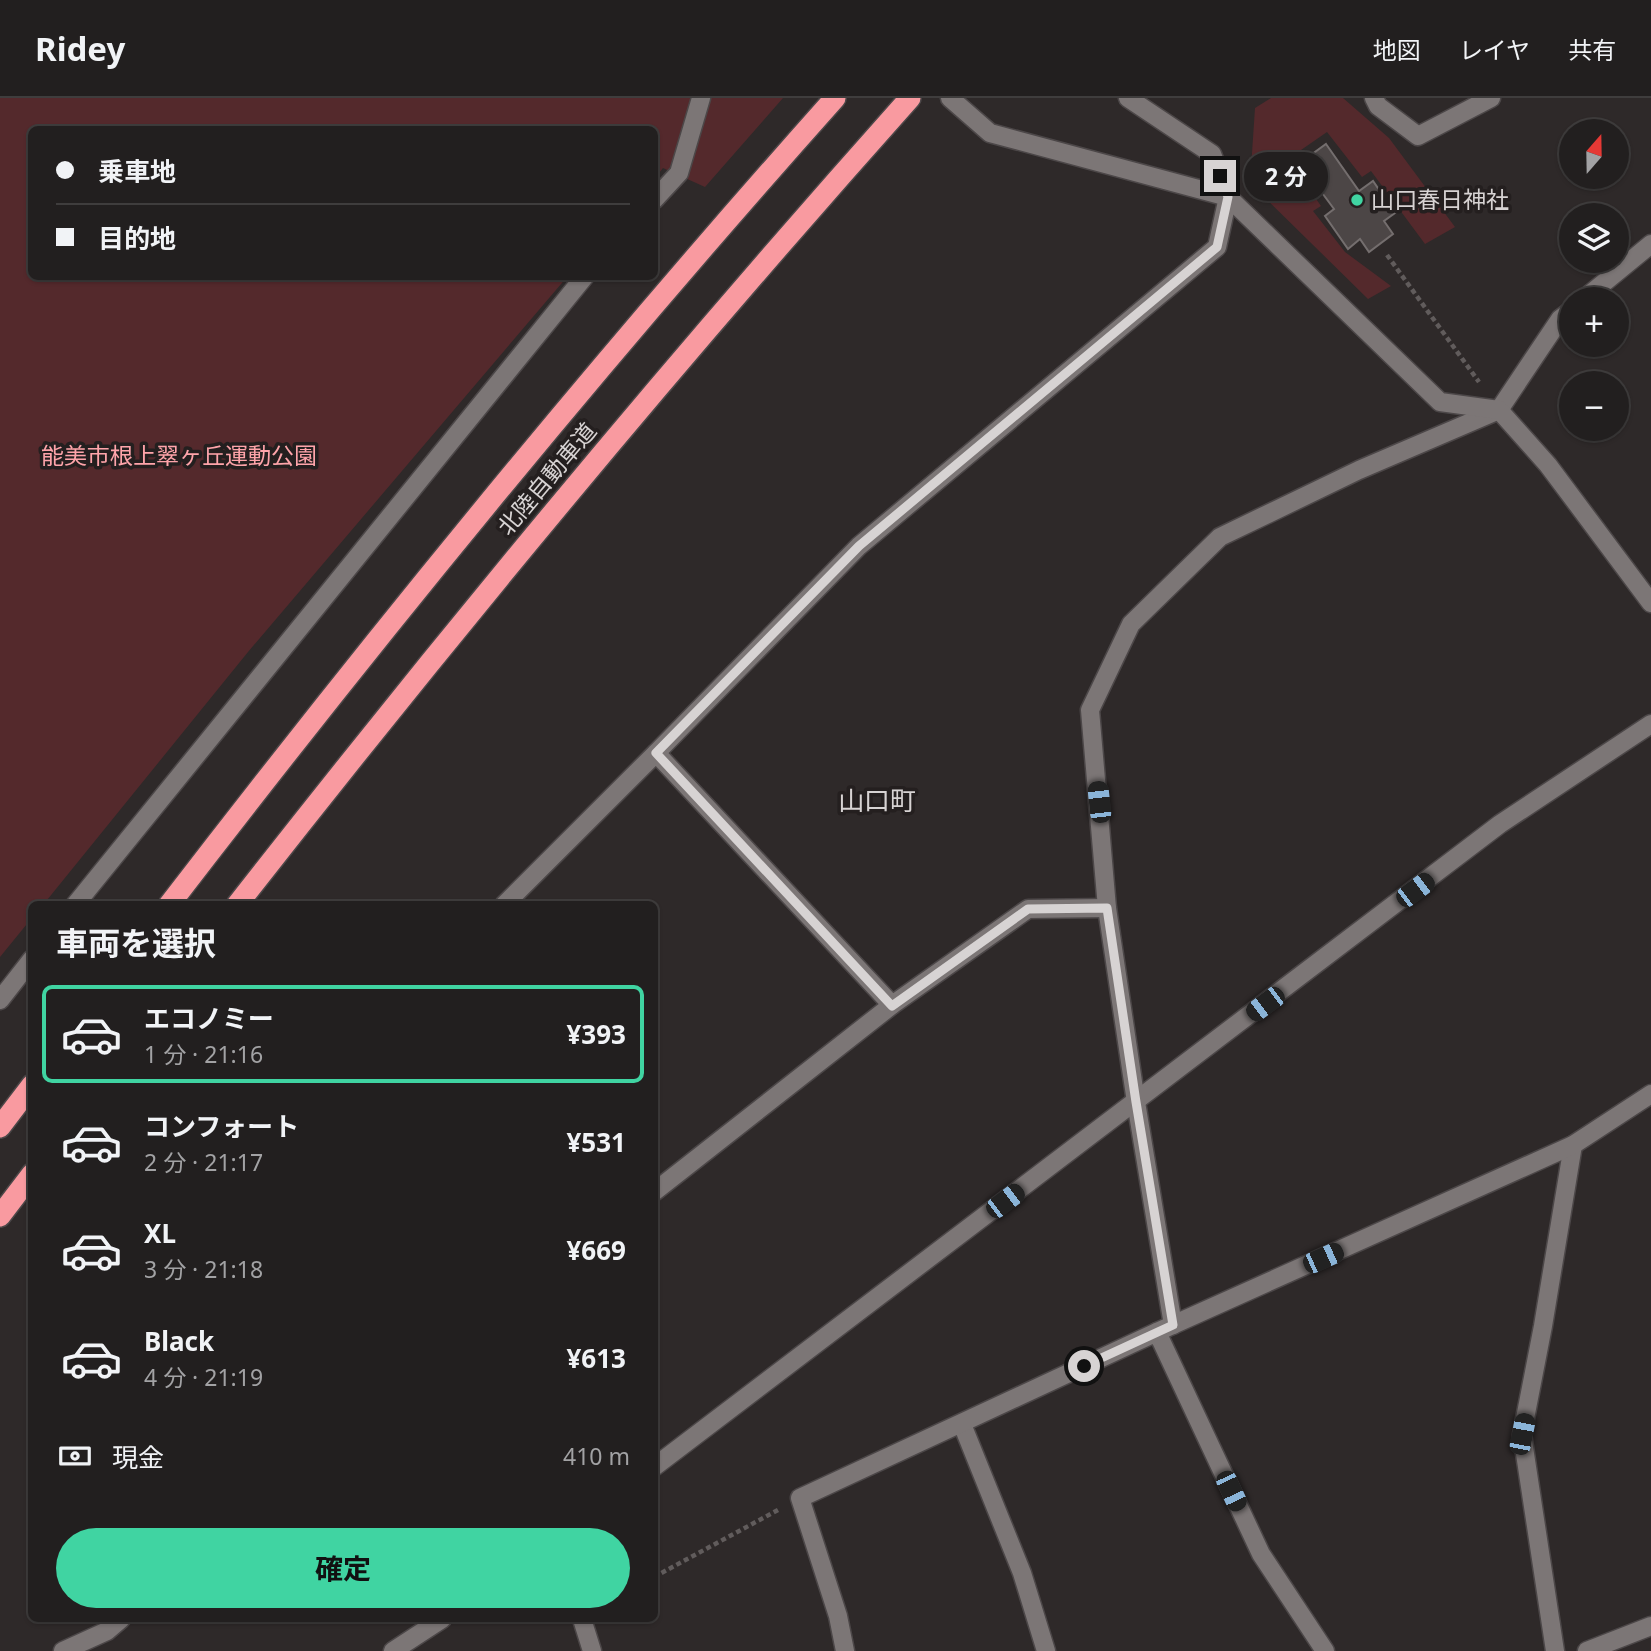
<!DOCTYPE html>
<html lang="ja">
<head>
<meta charset="utf-8">
<style>
  :root { --surface:#221f1f; --page:#2e2c2c; --text:#f1f3f6; --muted:#a2a2a4; --line:#3f3d3d; --accent:#40d4a2 }
  body { margin:0; font-family:"Noto Sans","Noto Sans JP",sans-serif; background:var(--page); color:var(--text); height:100vh; display:flex; flex-direction:column; font-size:26px; white-space:nowrap }
  * { box-sizing:border-box; margin:0 }
  p { font-size:23px; color:var(--muted) }
  .icon { flex:none; width:38px; height:38px; fill:none; stroke:currentColor; stroke-width:2; stroke-linecap:round; stroke-linejoin:round }
  .map { position:relative; flex:1; overflow:hidden }
  .side { position:absolute; left:28px; top:803px; width:630px; height:721px; display:flex; flex-direction:column; background:var(--surface); border-radius:10px; box-shadow:0 2px 5px #0004,0 0 0 2px var(--line) }
  .side>* { flex:none }
  .hud { position:absolute; left:28px; top:28px; width:630px; height:154px; border-radius:10px; box-shadow:0 2px 5px #0004,0 0 0 2px var(--line); display:grid; align-content:center; height:154px; padding:0 28px; background:var(--surface) }
  .needle { width:46px; rotate:20deg }
  .buttons { position:absolute; left:1559px; top:21px; display:grid; gap:14px }
  .buttons a { display:grid; place-items:center; width:70px; height:70px; border-radius:50%; background:var(--surface); box-shadow:0 2px 5px #0004,0 0 0 2px var(--line); font-size:35px }
  .end { position:absolute; width:32px; height:32px; margin:-16px; border:9px solid #d7d3d3; background:#111; box-shadow:0 0 0 4px #111 }
  .from { border-radius:50% }
  .bubble { position:absolute; height:49px; border-radius:24px; background:var(--surface); box-shadow:0 2px 5px #0004,0 0 0 2px var(--line); font-size:23px; font-weight:700; line-height:49px; text-align:center }
  .car { position:absolute; width:21px; height:42px; margin:-21px -10px; border-radius:9px; box-shadow:0 0 5px 2px #0007; background:linear-gradient(#222 24%,#8ab4d8 0 40%,#222 0 76%,#8ab4d8 0 86%,#222 0) }
  .hud b { display:flex; align-items:center; gap:24px; height:66px; font-size:26px }
  .hud b+b { border-top:2px solid var(--line) }
  .hud i { width:18px; height:18px; background:var(--text) }
  ul { padding:0; list-style:none }
  li { display:flex; align-items:center; gap:21px; height:98px; margin:0 14px 10px; padding:0 14px; border:4px solid transparent; border-radius:10px }
  li div { flex:1 }
  li b { display:block; font-size:26px }
  li em { font-style:normal; font-weight:700 }
  li.on { border-color:var(--accent) }
  li>.icon { width:63px; height:63px; stroke-width:1.5 }
  h2 { padding:0 28px; font-size:32px; line-height:84px }
  .pay { display:flex; align-items:center; gap:18px; height:77px; padding:0 28px; font-size:26px }
  .pay p { margin-inline-start:auto }
  .action { display:flex; gap:14px; margin-top:auto; padding:14px 28px }
  .action a { flex:1; height:80px; border-radius:42px; background:var(--accent); color:#111; font-size:28px; font-weight:700; line-height:80px; text-align:center }
  header { display:flex; align-items:center; gap:42px; box-sizing:border-box; height:98px; padding:0 35px; background:var(--surface); border-bottom:2px solid var(--line) }
  header strong { font-size:33px }
  nav { display:flex; gap:38px; margin-inline-start:auto; font-size:24px }
  .map>svg:first-child { display:block }
  .green { fill:#54292c }
  .building { fill:#4c4646; stroke:#746e6e; stroke-width:2 }
  .lines { fill:none; stroke-linecap:round; stroke-linejoin:round }
  .street-casing { stroke:#4c4748; stroke-width:21 }
  .secondary-casing { stroke:#4c4748; stroke-width:21 }
  .highway-casing { stroke:#4c4748; stroke-width:24 }
  .path { stroke:#615c5c; stroke-width:4.5; stroke-dasharray:5 3.5; stroke-linecap:butt }
  .street { stroke:#7c7676; stroke-width:18 }
  .secondary { stroke:#7c7676; stroke-width:18 }
  .highway { stroke:#f99aa0; stroke-width:21 }
  .route { stroke:#d7d3d3; stroke-width:9 }
  .poi-dot { fill:#40d4a2; stroke:#241f1f; stroke-width:2.5 }
  .labels { text-anchor:middle; stroke-width:7; stroke-linejoin:round; paint-order:stroke }
  .poi-label { font-size:23px; fill:#d7d3d3; stroke:#241f1f; text-anchor:start }
  .park-label { font-size:23px; fill:#fea4aa; stroke:#241f1f }
  .street-label { font-size:23px; fill:#d7d3d3; stroke:#241f1f }
  .quarter-label { font-size:26px; fill:#d7d3d3; stroke:#241f1f }
</style>
</head>
<body>
<header>
<strong>Ridey</strong>
<nav><a>地図</a><a>レイヤ</a><a>共有</a></nav>
</header>
<div class="map">
<svg width="1651" height="1553" viewBox="0 0 1651 1553">
  <rect width="100%" height="100%" fill="#2e2929"/>
  <!-- green -->
  <g class="green">
    <polygon points="0,0 783,0 705,89 663,70 655,80 654,32 32,32 32,178 567,179 248,554 43,807 32,807 31,821 0,859"/>
    <polygon points="1271,0 1343,0 1389,40 1455,129 1425,146 1371,73 1362,79 1327,34 1288,61 1321,108 1313,113 1345,154 1391,188 1368,201 1250,85 1255,10"/>
  </g>
  <!-- building -->
  <polygon class="building" points="1326,46 1359,93 1373,83 1395,115 1384,123 1393,136 1369,154 1360,141 1348,151 1325,118 1334,111 1300,65"/>
  <g class="lines">
    <defs>
      <g id="street">
        <polyline points="1374,0 1378,8 1418,38 1491,0"/>
        <polyline points="1584,201 1651,146"/>
        <polyline points="656,655 859,448 1217,149 1228,99 1212,56 1128,0"/>
        <polyline points="504,807 656,655 892,907 1028,811 1107,810"/>
        <polyline points="654,1094 892,907"/>
        <polyline points="1173,1227 1136,1004 1107,810 1090,612 1131,526 1220,439 1359,372 1499,312 1560,221 1572,212"/>
        <polyline points="962,1326 1022,1475 1046,1553"/>
        <polyline points="63,1553 107,1533 121,1521"/>
        <polyline points="845,1553 838,1518 800,1400 1157,1234 1261,1456 1325,1553"/>
        <polyline points="1555,1553 1522,1336 1543,1228 1573,1047"/>
        <polyline points="1587,1553 1651,1528"/>
      </g>
      <g id="secondary">
        <polyline points="950,0 990,35 1228,99 1440,304 1499,312 1548,367 1651,505"/>
        <polyline points="654,102 679,75 701,0"/>
        <polyline points="75,807 585,178"/>
        <polyline points="0,902 32,861"/>
        <polyline points="1157,1234 1573,1047 1651,996"/>
        <polyline points="654,1369 1500,726 1651,626"/>
        <polyline points="582,1521 592,1553"/>
        <polyline points="393,1553 442,1521"/>
      </g>
      <g id="highway">
        <path d="M169,807C382,530 603,260 835,0"/>
        <path d="M237,807C453,531 677,261 910,0"/>
        <polyline points="0,1029 32,987"/>
        <polyline points="0,1118 32,1076"/>
      </g>
    </defs>
    <!-- street casing -->
    <use href="#street" class="street-casing"/>
    <!-- secondary casing -->
    <use href="#secondary" class="secondary-casing"/>
    <!-- highway casing -->
    <use href="#highway" class="highway-casing"/>
    <!-- path -->
    <g class="path">
      <polyline points="1387,157 1479,284"/>
      <polyline points="654,1479 778,1412"/>
    </g>
    <!-- street -->
    <use href="#street" class="street"/>
    <!-- secondary -->
    <use href="#secondary" class="secondary"/>
    <!-- highway -->
    <use href="#highway" class="highway"/>
  </g>
  <g class="lines">
    <!-- route -->
    <polyline class="route" points="1084,1268 1173,1227 1136,1004 1107,810 1028,811 892,908 656,655 859,448 1217,149 1228,99 1220,78"/>
  </g>
  <!-- markers -->
  <circle class="poi-dot" cx="1357" cy="102" r="7"/>
  <g class="labels">
    <!-- poi labels -->
    <g class="poi-label">
      <text x="1371" y="110">山口春日神社</text>
    </g>
    <!-- park labels -->
    <g class="park-label">
      <text x="179" y="366">能美市根上翠ヶ丘運動公園</text>
    </g>
    <!-- street labels -->
    <g class="street-label">
      <text transform="translate(547 381) rotate(-50)" y="8">北陸自動車道</text>
    </g>
    <!-- quarter labels -->
    <g class="quarter-label">
      <text x="877" y="712">山口町</text>
    </g>
  </g>
</svg>
<div class="buttons">
<a><svg class="needle" viewBox="-14 -14 28 28"><path d="M0-13l5 13h-10z" fill="#e53935"/><path d="M0 13l5-13h-10z" fill="#a2a2a4"/></svg></a>
<a><svg class="icon" aria-label="layers" viewBox="0 0 24 24"><path d="M12 4l9 5-9 5-9-5zM3 14l9 5 9-5"/></svg></a>
<a>+</a>
<a>−</a>
</div>
<i class="end from" style="left:1084px;top:1268px"></i>
<i class="end" style="left:1220px;top:78px"></i>
<div class="bubble" style="left:1244px;top:54px;width:84px">2 分</div>
<i class="car" style="left:1099px;top:704px;rotate:354deg"></i>
<i class="car" style="left:1415px;top:792px;rotate:53deg"></i>
<i class="car" style="left:1265px;top:906px;rotate:233deg"></i>
<i class="car" style="left:1005px;top:1103px;rotate:53deg"></i>
<i class="car" style="left:1323px;top:1160px;rotate:66deg"></i>
<i class="car" style="left:1522px;top:1336px;rotate:11deg"></i>
<i class="car" style="left:1231px;top:1393px;rotate:155deg"></i>
<div class="hud">
<b><i class="from"></i>乗車地</b>
<b><i></i>目的地</b>
</div>
<section class="side">
<h2>車両を選択</h2>
<ul>
<li class="on"><svg class="icon" aria-label="car" viewBox="0 0 24 24"><path d="M5 17H2v-5l4-1 3-4h7l3 4 3 1v5h-3M9 17h6M6 11h13"/><circle cx="7" cy="17" r="2"/><circle cx="17" cy="17" r="2"/></svg><div><b>エコノミー</b><p>1 分 · 21:16</p></div><em>¥393</em></li>
<li><svg class="icon" aria-label="car" viewBox="0 0 24 24"><path d="M5 17H2v-5l4-1 3-4h7l3 4 3 1v5h-3M9 17h6M6 11h13"/><circle cx="7" cy="17" r="2"/><circle cx="17" cy="17" r="2"/></svg><div><b>コンフォート</b><p>2 分 · 21:17</p></div><em>¥531</em></li>
<li><svg class="icon" aria-label="car" viewBox="0 0 24 24"><path d="M5 17H2v-5l4-1 3-4h7l3 4 3 1v5h-3M9 17h6M6 11h13"/><circle cx="7" cy="17" r="2"/><circle cx="17" cy="17" r="2"/></svg><div><b>XL</b><p>3 分 · 21:18</p></div><em>¥669</em></li>
<li><svg class="icon" aria-label="car" viewBox="0 0 24 24"><path d="M5 17H2v-5l4-1 3-4h7l3 4 3 1v5h-3M9 17h6M6 11h13"/><circle cx="7" cy="17" r="2"/><circle cx="17" cy="17" r="2"/></svg><div><b>Black</b><p>4 分 · 21:19</p></div><em>¥613</em></li>
</ul>
<div class="pay"><svg class="icon" aria-label="cash" viewBox="0 0 24 24"><path d="M3 7h18v10H3z"/><circle cx="12" cy="12" r="2"/></svg>現金<p>410 m</p></div>
<div class="action"><a>確定</a></div>
</section>
</div>
</body>
</html>
